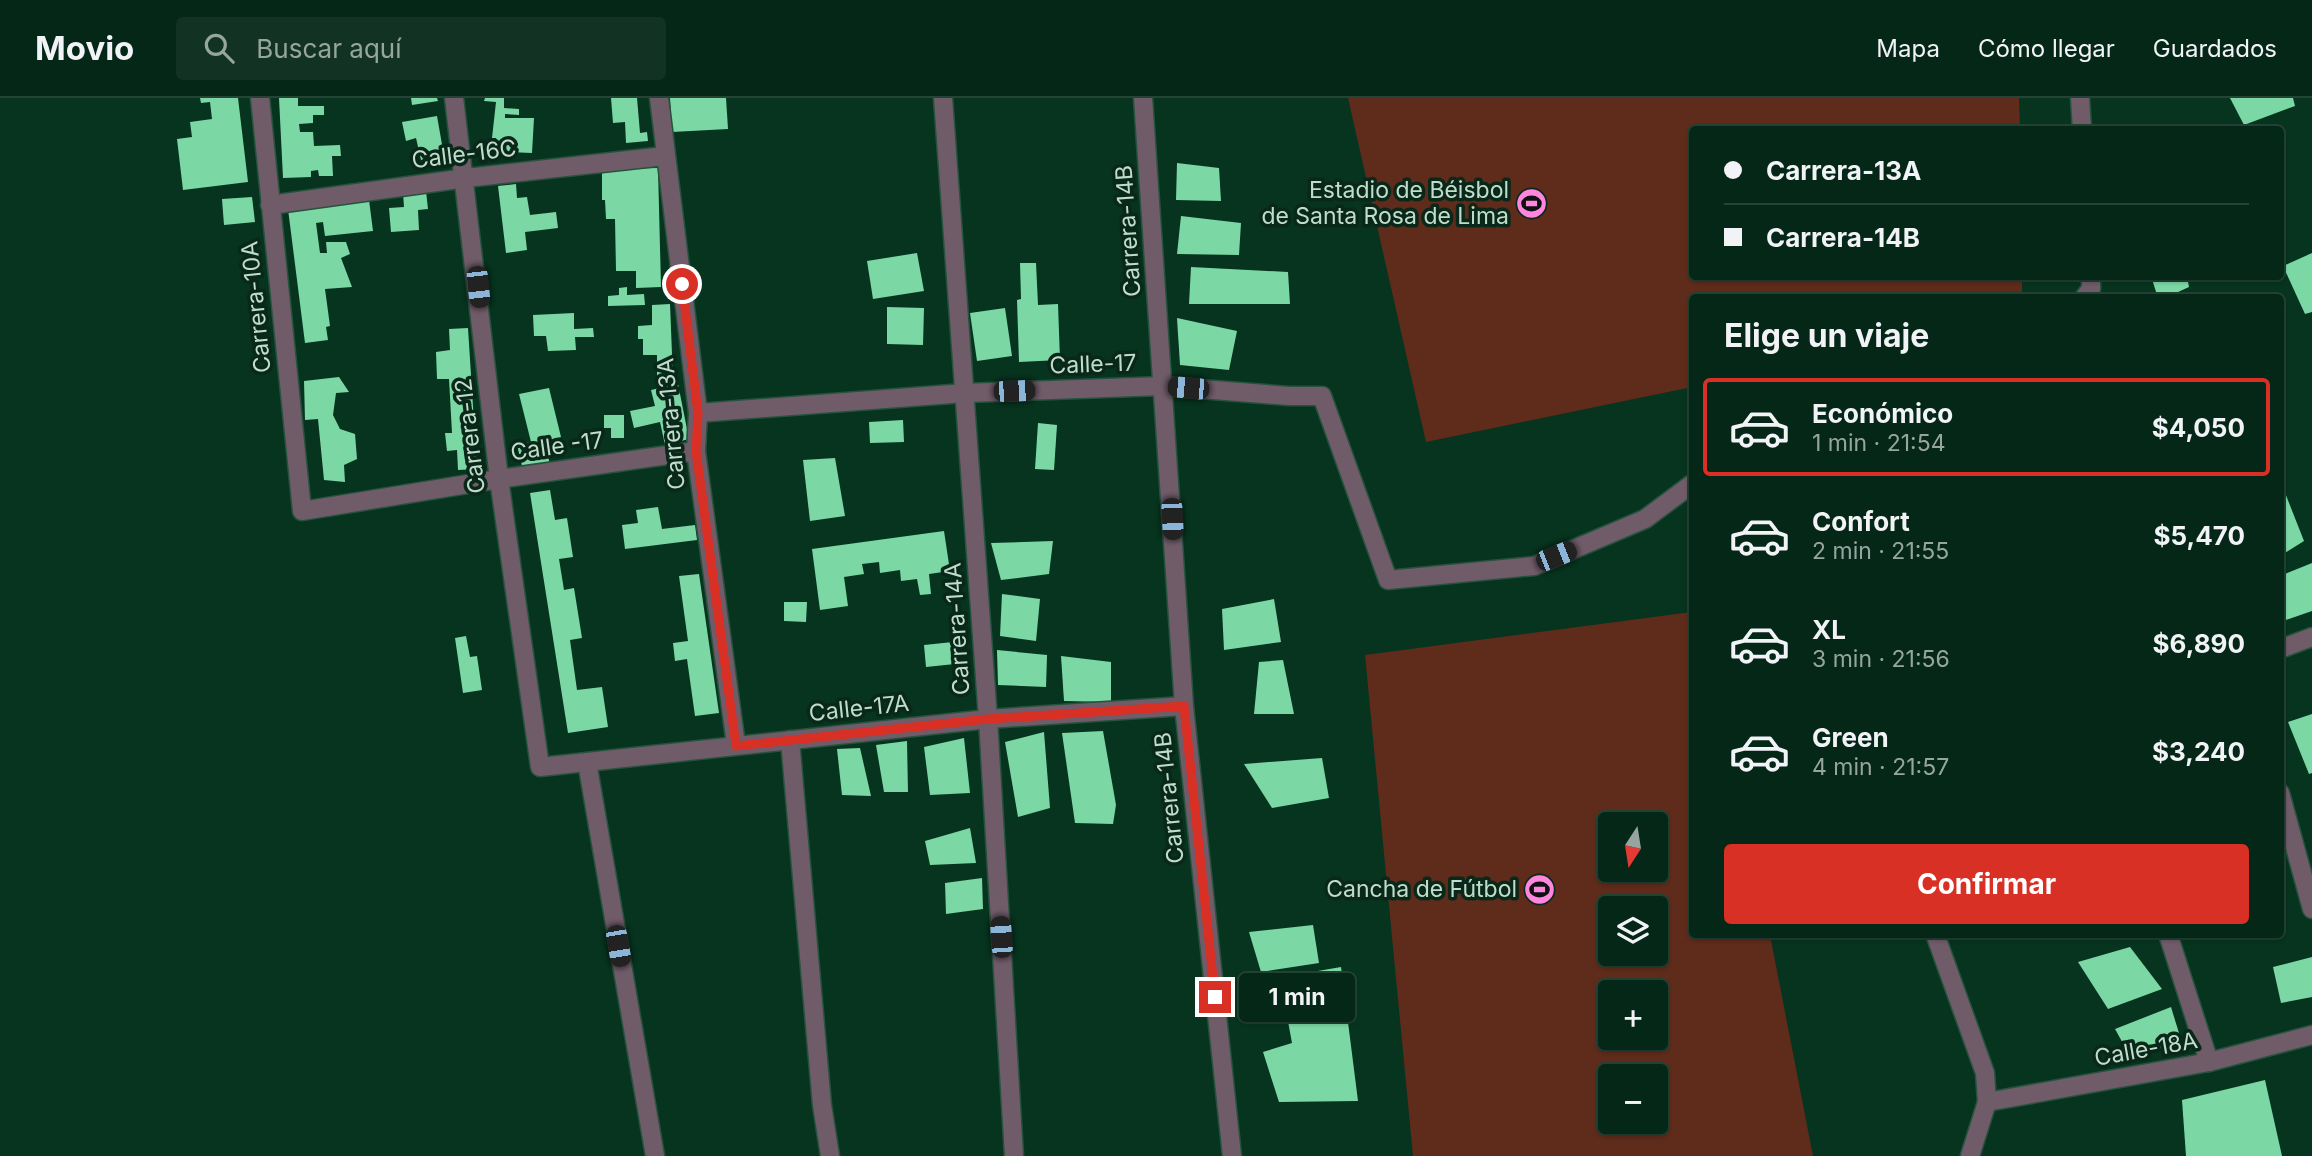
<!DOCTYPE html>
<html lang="es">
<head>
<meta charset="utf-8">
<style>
  :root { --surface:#042717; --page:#123324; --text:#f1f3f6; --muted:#97a5a1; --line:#254436; --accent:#d93025 }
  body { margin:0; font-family:Inter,sans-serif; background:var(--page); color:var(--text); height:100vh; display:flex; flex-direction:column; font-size:26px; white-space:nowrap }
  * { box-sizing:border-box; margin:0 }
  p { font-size:23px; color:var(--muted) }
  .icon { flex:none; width:38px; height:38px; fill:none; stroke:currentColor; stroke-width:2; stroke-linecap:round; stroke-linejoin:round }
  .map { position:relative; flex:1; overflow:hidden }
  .side { position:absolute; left:1689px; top:196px; width:595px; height:644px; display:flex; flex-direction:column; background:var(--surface); border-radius:7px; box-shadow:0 2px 5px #0004,0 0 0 2px var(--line) }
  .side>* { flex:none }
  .hud { position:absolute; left:1689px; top:28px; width:595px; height:154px; border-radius:7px; box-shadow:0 2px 5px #0004,0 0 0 2px var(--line); display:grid; align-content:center; height:154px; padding:0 35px; background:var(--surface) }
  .needle { width:46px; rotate:192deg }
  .fabs { position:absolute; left:1598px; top:714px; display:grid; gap:14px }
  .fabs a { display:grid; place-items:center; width:70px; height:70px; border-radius:7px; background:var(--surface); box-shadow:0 2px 5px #0004,0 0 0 2px var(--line); font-size:35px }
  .end { position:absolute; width:32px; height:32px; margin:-16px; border:9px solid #d93025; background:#fff; box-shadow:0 0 0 4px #fff }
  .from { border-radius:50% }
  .bubble { position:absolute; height:49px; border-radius:7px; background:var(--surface); box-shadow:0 2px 5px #0004,0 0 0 2px var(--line); font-size:23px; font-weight:700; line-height:49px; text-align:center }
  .car { position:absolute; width:21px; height:42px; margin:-21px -10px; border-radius:9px; box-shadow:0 0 5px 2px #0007; background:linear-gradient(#222 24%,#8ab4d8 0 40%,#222 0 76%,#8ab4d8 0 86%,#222 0) }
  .hud b { display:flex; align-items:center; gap:24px; height:66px; font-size:26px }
  .hud b+b { border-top:2px solid var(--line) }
  .hud i { width:18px; height:18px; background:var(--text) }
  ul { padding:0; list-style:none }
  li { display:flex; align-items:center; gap:21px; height:98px; margin:0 14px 10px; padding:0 21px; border:4px solid transparent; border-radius:7px }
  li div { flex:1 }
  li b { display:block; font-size:26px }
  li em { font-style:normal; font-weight:700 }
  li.selected { border-color:var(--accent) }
  li>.icon { width:63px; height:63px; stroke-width:1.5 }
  h2 { padding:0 35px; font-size:32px; line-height:84px }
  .action { display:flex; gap:14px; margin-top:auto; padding:14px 35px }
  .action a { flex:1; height:80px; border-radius:7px; background:var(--accent); color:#fff; font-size:28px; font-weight:700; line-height:80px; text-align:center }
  header { display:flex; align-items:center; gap:42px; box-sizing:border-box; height:98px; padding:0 35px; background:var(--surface); border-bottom:2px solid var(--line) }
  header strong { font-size:33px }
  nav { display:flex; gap:38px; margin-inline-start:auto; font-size:24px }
  .search { width:490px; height:63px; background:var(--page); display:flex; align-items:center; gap:18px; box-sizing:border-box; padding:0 24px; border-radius:7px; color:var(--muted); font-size:26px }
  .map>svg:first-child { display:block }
  .green { fill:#5f2b1b; fill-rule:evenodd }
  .building { fill:#7bd8a4 }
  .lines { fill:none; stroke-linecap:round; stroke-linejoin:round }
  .minor-casing { stroke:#27523e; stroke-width:21 }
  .minor { stroke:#705b69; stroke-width:18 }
  .route { stroke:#d93025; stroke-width:9 }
  .labels { text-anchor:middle; stroke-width:7; stroke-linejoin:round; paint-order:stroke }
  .street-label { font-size:23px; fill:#c0ddcb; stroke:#0a2819 }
  .poi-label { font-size:23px; fill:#c0ddcb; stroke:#0a2819; text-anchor:end }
</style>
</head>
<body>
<header>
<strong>Movio</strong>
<div class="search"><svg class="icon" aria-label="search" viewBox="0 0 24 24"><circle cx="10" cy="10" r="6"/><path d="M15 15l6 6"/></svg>Buscar aquí</div>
<nav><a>Mapa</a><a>Cómo llegar</a><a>Guardados</a></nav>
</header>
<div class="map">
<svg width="2312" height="1058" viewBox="0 0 2312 1058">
  <rect width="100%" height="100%" fill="#06341f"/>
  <!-- green -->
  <g class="green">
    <polygon points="1348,0 2019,0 2020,31 1692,32 1692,178 2022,179 2022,199 1692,200 1692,289 1426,344"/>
    <path d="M1692,514V836L1770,837L1813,1058H1413L1365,557ZM1610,726H1656V772H1610ZM1610,810H1656V856H1610ZM1610,894H1656V940H1610ZM1610,978H1656V1024H1610Z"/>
  </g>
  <!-- building -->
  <g class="building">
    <polygon points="200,0 238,0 248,84 183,92 177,41 192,39 190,24 212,21 210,4 201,5"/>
    <polygon points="279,0 298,0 298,8 324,8 324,17 313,17 313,25 299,26 300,34 313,34 314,48 340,47 341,58 332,58 333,78 319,78 318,72 311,73 311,79 283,80"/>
    <polygon points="411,0 437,0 438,3 412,7"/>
    <polygon points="485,0 504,0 504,10 519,11 519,17 505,16 505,20 534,20 532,55 489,53 489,45 497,46 496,40 492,40 496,4 484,3"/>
    <polygon points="611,0 637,0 640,35 647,34 648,43 626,45 625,24 613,25"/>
    <polygon points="670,0 726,0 728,31 672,34"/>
    <polygon points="2230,0 2293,0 2295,8 2244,27"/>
    <polygon points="437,18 444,58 421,62 416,40 406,43 402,24"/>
    <polygon points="1177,65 1219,70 1221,103 1176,102"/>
    <polygon points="658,70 661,189 636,190 636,173 616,173 615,121 606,121 605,102 602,102 602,71"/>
    <polygon points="516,86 517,100 527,99 530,117 556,114 558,130 525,134 527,152 506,155 498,88"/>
    <polygon points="426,93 428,111 418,112 419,132 391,134 389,110 404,109 403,95"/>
    <polygon points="252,99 255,124 224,127 222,101"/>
    <polygon points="369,102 373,133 325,138 323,124 316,125 320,155 327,155 326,144 346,144 350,156 341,160 352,189 325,191 330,228 326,229 328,242 305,245 288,111"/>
    <polygon points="1181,118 1241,125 1239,157 1177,156"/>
    <polygon points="917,155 924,193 873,201 867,163"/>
    <polygon points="2312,155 2312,214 2305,216 2283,168"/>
    <polygon points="1020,165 1036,165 1038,207 1058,206 1060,262 1019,264 1017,202 1021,201"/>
    <polygon points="1191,169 1288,174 1290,206 1189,206"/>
    <polygon points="2151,178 2187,178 2189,189 2165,200 2158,200"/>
    <polygon points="627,189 627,197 644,196 645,207 608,208 608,198 619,197 619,190"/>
    <polygon points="670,206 673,281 657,281 657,257 643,257 643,241 638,241 638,228 652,227 652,207"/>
    <polygon points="887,209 924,210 923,247 887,246"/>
    <polygon points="1005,210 1012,258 977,263 970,215"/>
    <polygon points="574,215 574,231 593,230 594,239 575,239 576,252 548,253 546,238 534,238 533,217"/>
    <polygon points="1177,220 1237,233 1229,272 1180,267"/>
    <polygon points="468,230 477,371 458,372 457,352 447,353 445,335 452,335 449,281 437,281 436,254 450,252 449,231"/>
    <polygon points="339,279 349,294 336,295 333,317 340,331 355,336 357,361 344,367 345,384 324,382 318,321 305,322 304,283"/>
    <polygon points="678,286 689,341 665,347 660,324 634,330 630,313 655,308 651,292"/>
    <polygon points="549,290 561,339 544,343 550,366 523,372 517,347 531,344 519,296"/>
    <polygon points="604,317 624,317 624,340 611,340 611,330 604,330"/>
    <polygon points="903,322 904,344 870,345 869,324"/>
    <polygon points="1038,325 1057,327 1054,372 1035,371"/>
    <polygon points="835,360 845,418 810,423 803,362"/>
    <polygon points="2280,382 2304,443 2280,458"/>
    <polygon points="550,392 555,422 567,420 573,459 559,461 564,492 574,490 582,540 570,542 577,592 602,589 608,629 568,635 530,395"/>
    <polygon points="658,409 662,431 695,427 697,442 625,451 622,427 638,425 636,412"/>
    <polygon points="944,433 950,473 929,476 931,496 920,497 917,481 901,483 900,472 880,475 879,464 862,466 864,476 844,479 848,508 820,512 812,451"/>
    <polygon points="1053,443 1049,476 1001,482 991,445"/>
    <polygon points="2312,465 2312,513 2280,524 2280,478"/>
    <polygon points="699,476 719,615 695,618 687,561 675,563 673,545 688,543 679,478"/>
    <polygon points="1002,496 1040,501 1036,543 1000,538"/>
    <polygon points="1274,501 1281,544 1224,552 1222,511"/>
    <polygon points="784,504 807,504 806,524 784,523"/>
    <polygon points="466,538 470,559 477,558 482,592 463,595 455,540"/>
    <polygon points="953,544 955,566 926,569 924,547"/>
    <polygon points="997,552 1047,557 1046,589 998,587"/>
    <polygon points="1061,558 1111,564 1111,604 1064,603"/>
    <polygon points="1283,562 1294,616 1254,616 1259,564"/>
    <polygon points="2312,616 2312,675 2309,676 2288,624"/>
    <polygon points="1103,633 1116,707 1113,726 1075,725 1062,635"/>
    <polygon points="1044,634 1050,710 1018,719 1005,644"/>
    <polygon points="964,640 970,695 930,697 924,649"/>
    <polygon points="907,643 908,694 884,694 876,647"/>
    <polygon points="860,650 871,698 842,697 837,651"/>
    <polygon points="1322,660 1329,700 1272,710 1244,666"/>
    <polygon points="970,730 976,765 930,767 925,743"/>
    <polygon points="982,780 983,811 946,816 945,785"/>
    <polygon points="1313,827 1319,865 1261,874 1249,834"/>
    <polygon points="2130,849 2162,891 2108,911 2078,864"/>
    <polygon points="2312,859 2312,899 2281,905 2273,869"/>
    <polygon points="1341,869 1358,1003 1279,1004 1263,954 1292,945 1287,918 1251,921 1249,885"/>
    <polygon points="2171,909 2182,945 2130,958 2115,931"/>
    <polygon points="2265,982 2282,1058 2186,1058 2182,1002"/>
  </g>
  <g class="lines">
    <defs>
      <g id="minor">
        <polyline points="260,0 302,413 499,381 696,353"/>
        <polyline points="454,0 499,381 540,669 988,621 1184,608"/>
        <polyline points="659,0 698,315 696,353 736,647"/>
        <polyline points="943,0 988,621 1014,1058"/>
        <polyline points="1143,0 1184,608 1232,1058"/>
        <polyline points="2080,0 2082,32"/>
        <polyline points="270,107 466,80 665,58"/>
        <polyline points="2084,200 2091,191 2091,178"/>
        <polyline points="698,315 965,295 1163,288 1289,298 1322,298 1388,482 1534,468 1645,421 1692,386"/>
        <polyline points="2280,551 2312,539"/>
        <polyline points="790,642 822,1007 830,1058"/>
        <polyline points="587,664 655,1058"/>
        <polyline points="2280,695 2312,811"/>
        <polyline points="1935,836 1985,975 1987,1004 1970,1058"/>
        <polyline points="2168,836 2209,964"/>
        <polyline points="1987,1004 2209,964 2312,937"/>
      </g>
    </defs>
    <!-- minor casing -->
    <use href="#minor" class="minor-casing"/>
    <!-- minor -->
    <use href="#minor" class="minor"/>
  </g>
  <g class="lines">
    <!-- route -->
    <polyline class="route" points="682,186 698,315 696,353 736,648 988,621 1184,608 1215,899"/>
  </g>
  <!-- icons -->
  <defs>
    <symbol id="stadium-disc" viewBox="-11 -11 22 22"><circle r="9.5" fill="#ff85df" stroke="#0a2819"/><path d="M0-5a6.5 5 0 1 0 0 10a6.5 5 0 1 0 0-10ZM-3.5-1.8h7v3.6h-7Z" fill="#111"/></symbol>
  </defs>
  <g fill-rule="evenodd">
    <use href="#stadium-disc" x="1514" y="88" width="35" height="35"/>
    <use href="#stadium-disc" x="1522" y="774" width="35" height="35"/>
  </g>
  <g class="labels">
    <!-- street labels -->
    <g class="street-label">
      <text transform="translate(464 56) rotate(-7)" y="8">Calle-16C</text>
      <text transform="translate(1128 133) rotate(-94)" y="8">Carrera-14B</text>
      <text transform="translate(256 209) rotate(-96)" y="8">Carrera-10A</text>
      <text transform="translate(1093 266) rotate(-2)" y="8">Calle-17</text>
      <text transform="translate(671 326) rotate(-95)" y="8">Carrera-13A</text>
      <text transform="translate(470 338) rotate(-97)" y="8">Carrera-12</text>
      <text transform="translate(557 348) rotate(-8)" y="8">Calle -17</text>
      <text transform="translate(957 531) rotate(-94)" y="8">Carrera-14A</text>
      <text transform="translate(859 610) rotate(-6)" y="8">Calle-17A</text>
      <text transform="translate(1169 700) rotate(-96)" y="8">Carrera-14B</text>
      <text transform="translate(2146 951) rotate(-10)" y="8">Calle-18A</text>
    </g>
    <!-- poi labels -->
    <g class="poi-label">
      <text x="1509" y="100">Estadio de Béisbol<tspan x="1509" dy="26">de Santa Rosa de Lima</tspan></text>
      <text x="1517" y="799">Cancha de Fútbol</text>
    </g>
  </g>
</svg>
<div class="fabs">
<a><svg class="needle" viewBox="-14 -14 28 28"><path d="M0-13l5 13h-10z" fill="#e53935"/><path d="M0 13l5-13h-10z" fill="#97a5a1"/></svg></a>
<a><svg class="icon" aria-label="layers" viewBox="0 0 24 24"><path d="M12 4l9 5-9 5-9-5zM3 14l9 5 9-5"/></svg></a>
<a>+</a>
<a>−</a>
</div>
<i class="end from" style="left:682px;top:186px"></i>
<i class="end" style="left:1215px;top:899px"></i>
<div class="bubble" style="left:1239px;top:875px;width:116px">1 min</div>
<i class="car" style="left:478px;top:189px;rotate:174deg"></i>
<i class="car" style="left:1188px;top:290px;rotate:275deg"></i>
<i class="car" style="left:1014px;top:293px;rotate:88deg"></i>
<i class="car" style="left:1172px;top:421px;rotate:177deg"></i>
<i class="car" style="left:1556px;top:458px;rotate:68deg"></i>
<i class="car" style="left:1001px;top:839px;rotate:356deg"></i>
<i class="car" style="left:618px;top:848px;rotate:170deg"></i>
<div class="hud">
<b><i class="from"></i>Carrera-13A</b>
<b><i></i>Carrera-14B</b>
</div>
<section class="side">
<h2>Elige un viaje</h2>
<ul>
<li class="selected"><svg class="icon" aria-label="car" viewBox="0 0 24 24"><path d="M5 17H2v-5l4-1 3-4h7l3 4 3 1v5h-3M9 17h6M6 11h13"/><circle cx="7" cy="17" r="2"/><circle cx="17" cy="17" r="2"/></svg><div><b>Económico</b><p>1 min · 21:54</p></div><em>$4,050</em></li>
<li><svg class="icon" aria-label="car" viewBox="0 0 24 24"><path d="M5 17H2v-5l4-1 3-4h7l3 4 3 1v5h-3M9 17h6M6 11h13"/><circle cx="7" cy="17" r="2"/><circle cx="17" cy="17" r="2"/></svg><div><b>Confort</b><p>2 min · 21:55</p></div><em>$5,470</em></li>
<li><svg class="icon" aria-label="car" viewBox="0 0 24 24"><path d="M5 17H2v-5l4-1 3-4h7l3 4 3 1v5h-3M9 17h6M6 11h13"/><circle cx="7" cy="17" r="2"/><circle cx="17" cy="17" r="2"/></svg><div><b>XL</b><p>3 min · 21:56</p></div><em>$6,890</em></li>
<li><svg class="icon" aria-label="car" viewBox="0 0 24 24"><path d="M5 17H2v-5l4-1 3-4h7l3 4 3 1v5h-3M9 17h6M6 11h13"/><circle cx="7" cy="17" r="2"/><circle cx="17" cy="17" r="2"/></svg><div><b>Green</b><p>4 min · 21:57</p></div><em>$3,240</em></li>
</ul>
<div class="action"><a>Confirmar</a></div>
</section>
</div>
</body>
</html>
